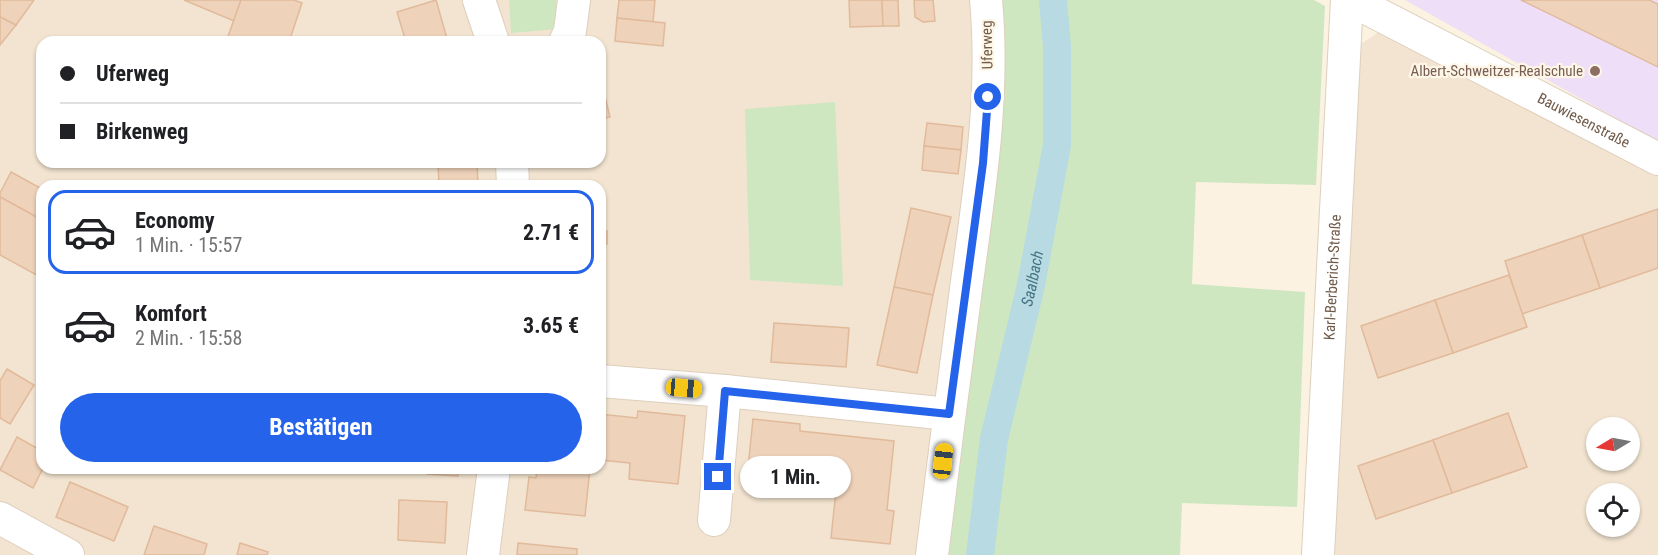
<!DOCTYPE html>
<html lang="de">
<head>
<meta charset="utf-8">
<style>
  :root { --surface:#fff; --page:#f6f6f6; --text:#202124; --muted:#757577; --line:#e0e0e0; --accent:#2563eb }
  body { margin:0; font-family:"Roboto Condensed",sans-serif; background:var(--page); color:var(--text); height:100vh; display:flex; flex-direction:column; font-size:22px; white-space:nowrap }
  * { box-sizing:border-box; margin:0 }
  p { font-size:20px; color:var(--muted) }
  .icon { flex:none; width:33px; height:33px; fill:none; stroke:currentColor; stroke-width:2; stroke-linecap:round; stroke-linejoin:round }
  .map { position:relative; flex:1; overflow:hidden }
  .panel { position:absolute; left:36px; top:180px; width:570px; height:294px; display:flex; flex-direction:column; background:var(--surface); border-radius:18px; box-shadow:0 2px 4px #0004 }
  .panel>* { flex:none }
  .top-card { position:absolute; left:36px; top:36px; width:570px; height:132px; border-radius:18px; box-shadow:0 2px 4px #0004; display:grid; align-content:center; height:132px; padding:0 24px; background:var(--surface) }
  .needle { width:39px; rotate:260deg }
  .fabs { position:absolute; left:1586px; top:417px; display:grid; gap:12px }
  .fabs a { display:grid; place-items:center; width:54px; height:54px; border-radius:50%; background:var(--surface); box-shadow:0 2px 4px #0004; font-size:30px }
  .end { position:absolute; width:27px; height:27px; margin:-14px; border:8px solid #2563eb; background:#fff; box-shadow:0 0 0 3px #fff }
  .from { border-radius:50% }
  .bubble { position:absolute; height:42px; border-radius:21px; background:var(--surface); box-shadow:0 2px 4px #0004; font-size:20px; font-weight:700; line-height:42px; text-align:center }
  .car { position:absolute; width:18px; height:36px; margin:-18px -9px; border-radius:8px; box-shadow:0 0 4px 2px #0007; background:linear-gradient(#f5c518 24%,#345 0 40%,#f5c518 0 76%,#345 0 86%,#f5c518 0) }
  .top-card b { display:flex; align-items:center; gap:21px; height:57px; font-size:22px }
  .top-card b+b { border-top:2px solid var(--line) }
  .top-card i { width:15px; height:15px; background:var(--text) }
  ul { padding:10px 0 0; list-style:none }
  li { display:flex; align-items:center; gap:18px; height:84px; margin:0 12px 9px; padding:0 12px; border:3px solid transparent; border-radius:18px }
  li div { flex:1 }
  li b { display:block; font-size:22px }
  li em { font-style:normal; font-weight:700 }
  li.selected { border-color:var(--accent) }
  li>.icon { width:54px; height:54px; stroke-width:1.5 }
  .cta { display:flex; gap:12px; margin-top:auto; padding:12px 24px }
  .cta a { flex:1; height:69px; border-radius:36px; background:var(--accent); color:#fff; font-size:24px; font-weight:700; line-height:69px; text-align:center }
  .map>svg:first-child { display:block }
  .residential { fill:#f2e4d0; fill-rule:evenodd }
  .education { fill:#efdef7 }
  .green { fill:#cee7c1 }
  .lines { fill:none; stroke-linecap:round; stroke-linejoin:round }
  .canal { stroke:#b7dae3; stroke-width:28 }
  .building { fill:#efd2ba; stroke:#e1ba9b; stroke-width:1.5 }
  .minor-casing { stroke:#decfbd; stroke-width:34 }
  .minor { stroke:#fff; stroke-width:32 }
  .route { stroke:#2563eb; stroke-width:8 }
  .education-dot { fill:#8d6e63; stroke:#fef6e6; stroke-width:2 }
  .labels { text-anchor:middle; stroke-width:4.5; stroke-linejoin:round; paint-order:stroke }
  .street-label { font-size:15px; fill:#705a49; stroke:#fef6e6 }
  .education-label { font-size:15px; fill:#785e54; stroke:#fef6e6; text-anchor:end }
  .water-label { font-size:16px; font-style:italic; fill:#447483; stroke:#fef6e6 }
</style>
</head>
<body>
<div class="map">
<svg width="1658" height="555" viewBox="0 0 1658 555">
  <rect width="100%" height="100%" fill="#fbf2e1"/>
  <!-- residential -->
  <g class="residential">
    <path d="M0,0H996L940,555H0ZM42,42H600V162H42ZM42,186H600V468H42Z"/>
    <path d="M1380,31L1658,174V555H1331L1348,53ZM1596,428H1629V460H1596ZM1596,494H1629V526H1596Z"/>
  </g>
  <!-- education -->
  <polygon class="education" points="1405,0 1658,0 1658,142"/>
  <!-- green -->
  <g class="green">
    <polygon points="509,0 556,0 558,29 511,33"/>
    <polygon points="996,0 1314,0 1325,6 1316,185 1196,182 1192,284 1305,292 1297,507 1182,503 1180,555 940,555"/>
    <polygon points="835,102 843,286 750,280 745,109"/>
  </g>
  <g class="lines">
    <!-- canal -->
    <path class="canal" id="s1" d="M980,555L994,439L1031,285L1057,145V47L1053,0"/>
  </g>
  <!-- building -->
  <g class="building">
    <polygon points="0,0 34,0 16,25 0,17"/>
    <polygon points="184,0 241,0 234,21"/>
    <polygon points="241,0 294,0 302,3 289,42 226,42"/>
    <polygon points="436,0 448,42 406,42 397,12"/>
    <polygon points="619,0 655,0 653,22 617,18"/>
    <polygon points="849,0 882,0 883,26 850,27"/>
    <polygon points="882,0 898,0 899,26 883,26"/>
    <polygon points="914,0 933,0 935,21 923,22 915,17"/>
    <polygon points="1521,0 1649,0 1658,4 1658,67"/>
    <polygon points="0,17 16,25 0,45"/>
    <polygon points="617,18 665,23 663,46 615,41"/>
    <polygon points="600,76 610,117 600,119"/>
    <polygon points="927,123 963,127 961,150 924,146"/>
    <polygon points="924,146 961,150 958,174 922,170"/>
    <polygon points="438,162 477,162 478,186 439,186"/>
    <polygon points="11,172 42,189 42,220 0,197 0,193"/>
    <polygon points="0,197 42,220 42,278 0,255"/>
    <polygon points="911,208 951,217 933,295 894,287"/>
    <polygon points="1658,209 1658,268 1600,288 1582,235"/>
    <rect x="600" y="231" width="7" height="13"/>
    <polygon points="1582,235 1600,288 1522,314 1505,261"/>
    <polygon points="1509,275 1527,327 1453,353 1435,300"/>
    <polygon points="894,287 933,295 917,373 877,365"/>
    <polygon points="1435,300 1453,353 1378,378 1361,326"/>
    <polygon points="774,323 849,328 846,367 771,362"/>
    <polygon points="7,369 34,385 10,424 0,418 0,381"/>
    <polygon points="638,411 685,416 678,484 629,479 630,463 600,460 600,414 637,418"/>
    <polygon points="1508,413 1527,467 1452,493 1433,440"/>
    <polygon points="753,419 800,424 800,431 894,441 887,510 894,511 890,544 831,538 837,481 798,476 796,492 746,487"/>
    <polygon points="17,437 42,451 43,468 33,488 0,470"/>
    <polygon points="1433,440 1452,493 1376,519 1358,466"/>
    <polygon points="427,468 458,468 458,476 427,474"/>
    <polygon points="537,468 590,468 585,516 525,510 529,477 536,478"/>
    <polygon points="70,482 128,507 114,541 56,517"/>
    <polygon points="399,500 447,502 445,543 398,540"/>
    <polygon points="154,526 207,544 204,555 144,555"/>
    <polygon points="240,543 268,552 267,555 237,555"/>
    <polygon points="518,543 577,549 577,555 517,555"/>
  </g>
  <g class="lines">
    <defs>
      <g id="minor">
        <polyline points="479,0 493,42"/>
        <path id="s2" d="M1351,0L1658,159"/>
        <polyline points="565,42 570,31 574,0"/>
        <polyline points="512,162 513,186"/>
        <polyline points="600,381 725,391 949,414"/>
        <polyline points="0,518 68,555"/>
        <polyline points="714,520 725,391"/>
        <polyline points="483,555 494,468"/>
        <path d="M932,555C943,466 954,378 966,289C979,193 995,97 986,0"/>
        <path id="s3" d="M1318,555L1347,0"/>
      </g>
    </defs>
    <!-- minor casing -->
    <use href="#minor" class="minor-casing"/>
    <!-- minor -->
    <use href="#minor" class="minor"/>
  </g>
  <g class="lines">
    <!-- route -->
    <polyline class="route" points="718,477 725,391 949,414 983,163 988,97"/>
  </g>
  <!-- markers -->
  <circle class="education-dot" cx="1595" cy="71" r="6"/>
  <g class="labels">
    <!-- street labels -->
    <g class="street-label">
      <text transform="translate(987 45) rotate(-91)" y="5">Uferweg</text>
      <text dy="5" stroke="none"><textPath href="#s2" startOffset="262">Bauwiesenstraße</textPath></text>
      <text dy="5" stroke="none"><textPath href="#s3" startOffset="278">Karl-Berberich-Straße</textPath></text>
    </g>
    <!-- education labels -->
    <g class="education-label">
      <text x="1583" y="76">Albert-Schweitzer-Realschule</text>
    </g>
    <!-- water labels -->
    <g class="water-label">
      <text dy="6" stroke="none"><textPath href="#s1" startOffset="282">Saalbach</textPath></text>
    </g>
  </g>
</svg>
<div class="fabs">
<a><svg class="needle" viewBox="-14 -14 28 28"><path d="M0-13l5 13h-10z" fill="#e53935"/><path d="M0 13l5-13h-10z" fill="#757577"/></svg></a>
<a><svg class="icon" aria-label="locate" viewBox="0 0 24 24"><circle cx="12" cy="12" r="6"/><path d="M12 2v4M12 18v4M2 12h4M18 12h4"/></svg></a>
</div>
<i class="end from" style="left:988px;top:97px"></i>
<i class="end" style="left:718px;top:477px"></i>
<div class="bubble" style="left:740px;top:456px;width:111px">1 Min.</div>
<i class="car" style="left:684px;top:388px;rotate:95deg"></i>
<i class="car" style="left:943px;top:461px;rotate:7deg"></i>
<div class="top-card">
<b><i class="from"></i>Uferweg</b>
<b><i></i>Birkenweg</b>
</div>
<section class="panel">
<ul>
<li class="selected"><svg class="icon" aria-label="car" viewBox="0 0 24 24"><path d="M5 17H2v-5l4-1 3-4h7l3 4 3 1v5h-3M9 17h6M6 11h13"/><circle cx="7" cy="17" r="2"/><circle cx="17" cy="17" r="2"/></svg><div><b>Economy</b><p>1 Min. · 15:57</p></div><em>2.71 €</em></li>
<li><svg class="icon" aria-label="car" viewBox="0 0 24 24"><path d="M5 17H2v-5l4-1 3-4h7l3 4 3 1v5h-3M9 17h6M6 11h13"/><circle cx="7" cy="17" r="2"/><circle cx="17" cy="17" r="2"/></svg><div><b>Komfort</b><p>2 Min. · 15:58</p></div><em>3.65 €</em></li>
</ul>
<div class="cta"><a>Bestätigen</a></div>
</section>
</div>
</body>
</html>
